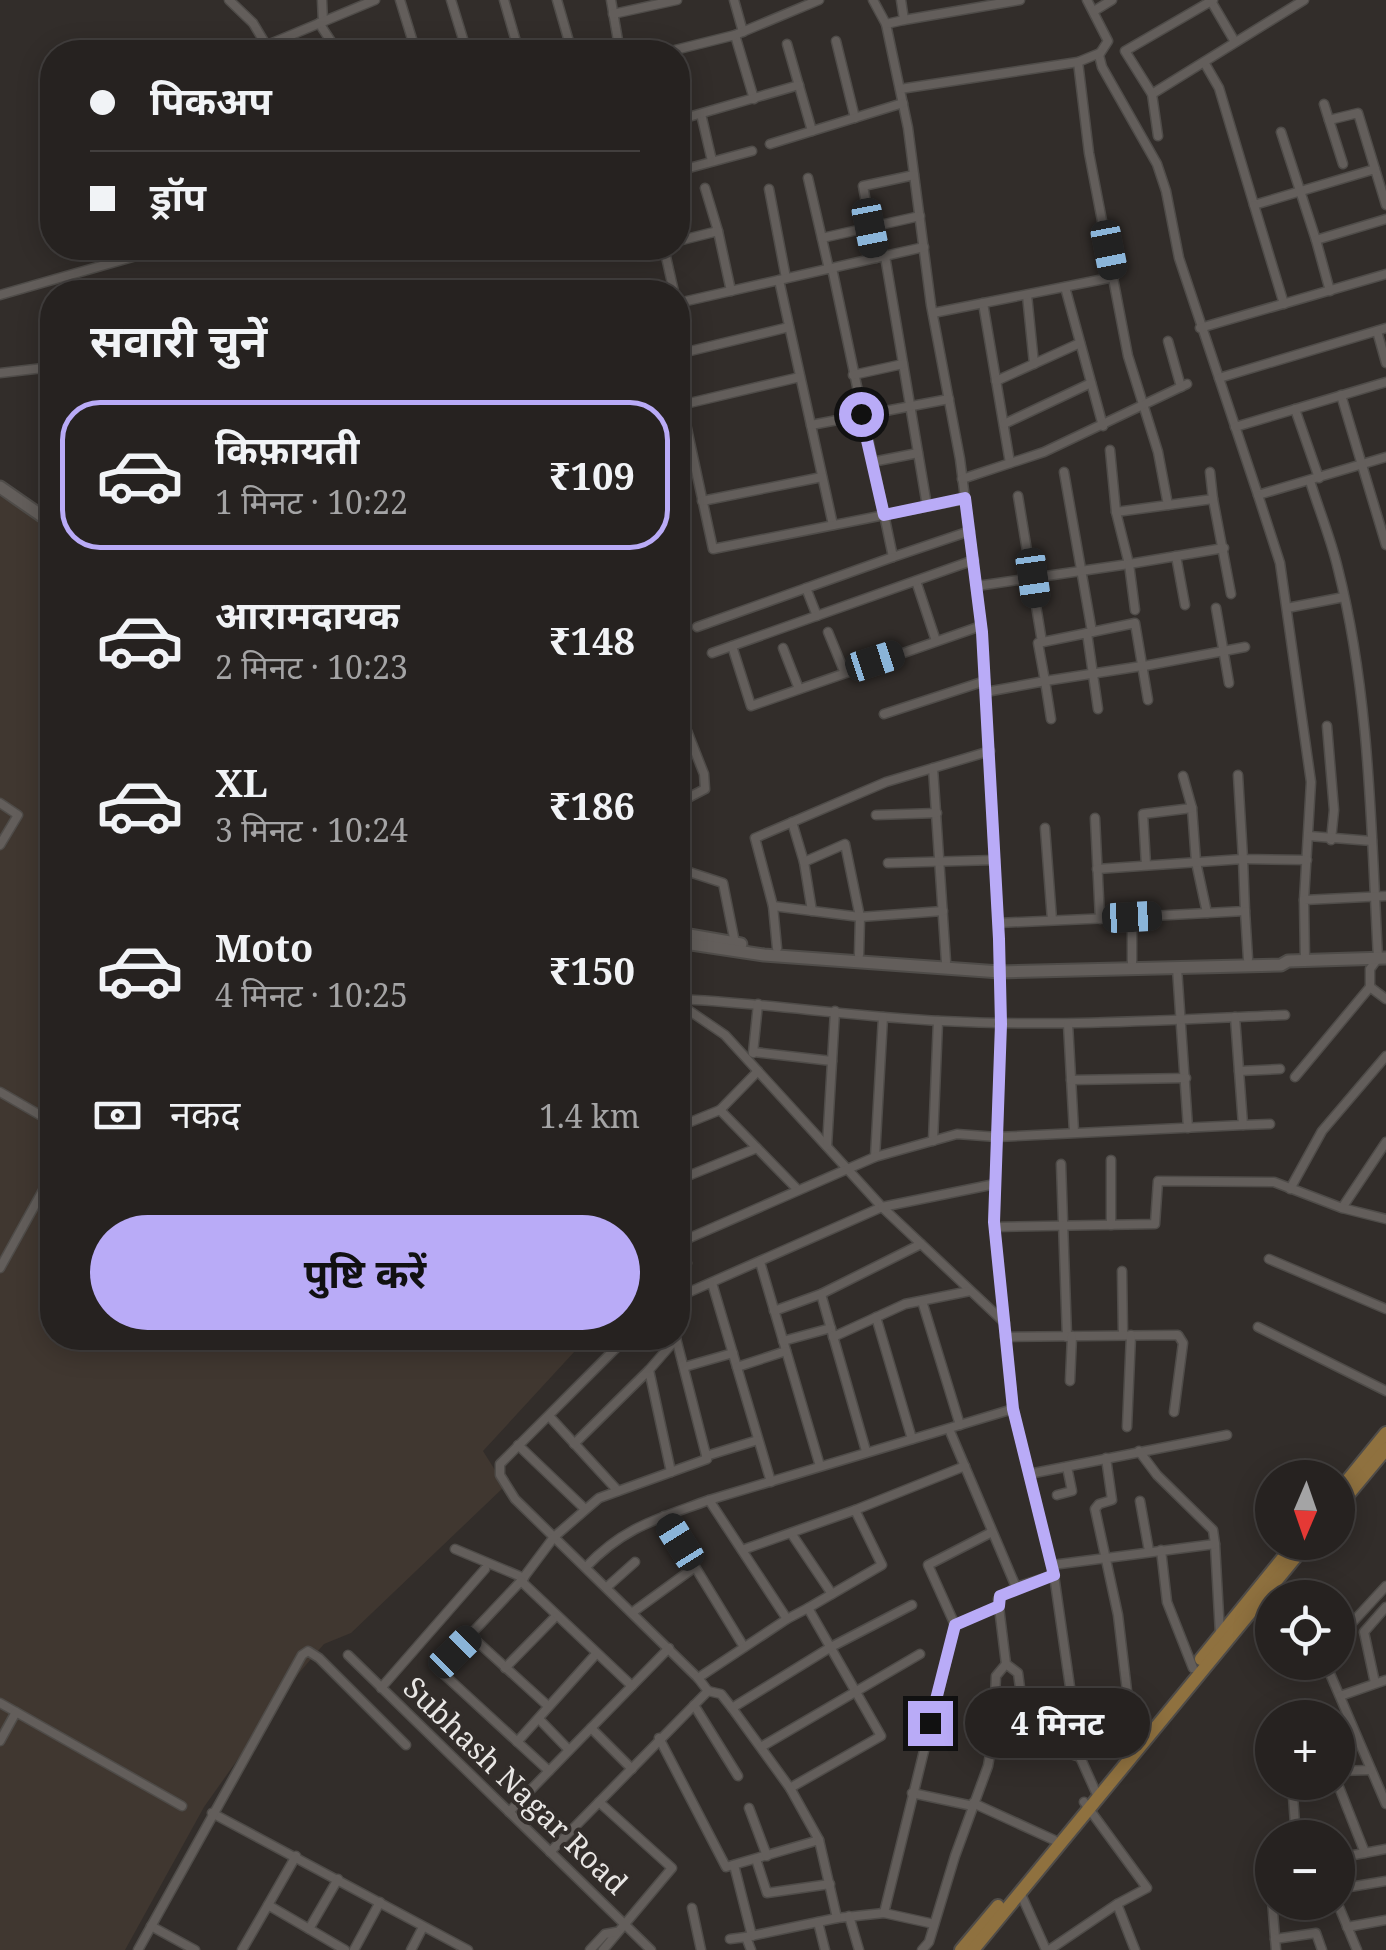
<!DOCTYPE html>
<html lang="hi">
<head>
<meta charset="utf-8">
<style>
  :root { --surface:#262220; --page:#322f2d; --text:#f1f3f6; --muted:#a4a4a5; --line:#423f3e; --accent:#b9abf7 }
  body { margin:0; font-family:"Noto Serif","Noto Sans Devanagari",serif; background:var(--page); color:var(--text); height:100vh; display:flex; flex-direction:column; font-size:38px; white-space:nowrap }
  * { box-sizing:border-box; margin:0 }
  p { font-size:32px; color:var(--muted) }
  .icon { flex:none; width:55px; height:55px; fill:none; stroke:currentColor; stroke-width:2; stroke-linecap:round; stroke-linejoin:round }
  .map { position:relative; flex:1; overflow:hidden }
  .sheet { position:absolute; left:40px; top:280px; width:650px; height:1070px; display:flex; flex-direction:column; background:var(--surface); border-radius:40px; box-shadow:0 5px 25px #0003,0 0 0 2px var(--line) }
  .sheet>* { flex:none }
  .guide { position:absolute; left:40px; top:40px; width:650px; height:220px; border-radius:40px; box-shadow:0 5px 25px #0003,0 0 0 2px var(--line); display:grid; align-content:center; height:220px; padding:0 50px; background:var(--surface) }
  .needle { width:65px; rotate:182deg }
  .buttons { position:absolute; left:1255px; top:1460px; display:grid; gap:20px }
  .buttons a { display:grid; place-items:center; width:100px; height:100px; border-radius:50%; background:var(--surface); box-shadow:0 5px 25px #0003,0 0 0 2px var(--line); font-size:50px }
  .end { position:absolute; width:45px; height:45px; margin:-22px; border:12px solid #b9abf7; background:#111; box-shadow:0 0 0 5px #111 }
  .from { border-radius:50% }
  .bubble { position:absolute; height:70px; border-radius:35px; background:var(--surface); box-shadow:0 5px 25px #0003,0 0 0 2px var(--line); font-size:32px; font-weight:700; line-height:70px; text-align:center }
  .car { position:absolute; width:30px; height:60px; margin:-30px -15px; border-radius:12px; box-shadow:0 0 8px 2px #0007; background:linear-gradient(#222 24%,#8ab4d8 0 40%,#222 0 76%,#8ab4d8 0 86%,#222 0) }
  .guide b { display:flex; align-items:center; gap:35px; height:95px; font-size:38px }
  .guide b+b { border-top:2px solid var(--line) }
  .guide i { width:25px; height:25px; background:var(--text) }
  ul { padding:0; list-style:none }
  li { display:flex; align-items:center; gap:30px; height:150px; margin:0 20px 15px; padding:0 30px; border:5px solid transparent; border-radius:40px }
  li div { flex:1 }
  li b { display:block; font-size:38px }
  li em { font-style:normal; font-weight:700 }
  li.selected { border-color:var(--accent) }
  li>.icon { width:90px; height:90px; stroke-width:1.5 }
  h2 { padding:0 50px; font-size:45px; line-height:120px }
  .pay { display:flex; align-items:center; gap:25px; height:110px; padding:0 50px; font-size:38px }
  .pay p { margin-inline-start:auto }
  .button { display:flex; gap:20px; margin-top:auto; padding:20px 50px }
  .button a { flex:1; height:115px; border-radius:60px; background:var(--accent); color:#111; font-size:40px; font-weight:700; line-height:115px; text-align:center }
  .map>svg:first-child { display:block }
  .built { fill:#403730 }
  .lines { fill:none; stroke-linecap:round; stroke-linejoin:round }
  .minor-casing { stroke:#4f4c49; stroke-width:11 }
  .secondary-casing { stroke:#4f4c49; stroke-width:15 }
  .primary-casing { stroke:#4f4c49; stroke-width:16 }
  .minor { stroke:#635e5b; stroke-width:8 }
  .secondary { stroke:#635e5b; stroke-width:11 }
  .primary { stroke:#8f713f; stroke-width:12 }
  .route { stroke:#b9abf7; stroke-width:12 }
  .labels { text-anchor:middle; stroke-width:8; stroke-linejoin:round; paint-order:stroke }
  .street-label { font-size:30px; fill:#e8e6e4; stroke:#322d2a }
</style>
</head>
<body>
<div class="map">
<svg width="1386" height="1950" viewBox="0 0 1386 1950">
  <rect width="100%" height="100%" fill="#322d2a"/>
  <!-- built -->
  <polygon class="built" points="0,496 52,529 52,1338 587,1338 483,1451 505,1486 351,1633 324,1644 299,1673 204,1807 125,1950 0,1950"/>
  <g class="lines">
    <defs>
      <g id="minor">
        <polyline points="229,0 253,23 268,48"/>
        <polyline points="322,0 323,22"/>
        <polyline points="400,0 416,52"/>
        <polyline points="451,0 467,52"/>
        <polyline points="504,0 519,52"/>
        <polyline points="557,0 572,52"/>
        <polyline points="611,0 620,52"/>
        <polyline points="734,0 743,32"/>
        <polyline points="873,0 886,24 908,128 931,305 960,459 982,632 999,939 1001,1023 994,1222 1013,1409 1054,1575 1080,1757 1098,1797"/>
        <polyline points="1087,0 1108,41 1099,55 1102,67 1157,164 1166,191 1179,258 1219,378"/>
        <polyline points="1211,1 1235,42"/>
        <polyline points="1094,11 1112,0"/>
        <polyline points="613,14 677,0"/>
        <polyline points="904,20 1020,0"/>
        <polyline points="319,23 338,52"/>
        <polyline points="886,24 904,20 901,0"/>
        <polyline points="735,35 754,99"/>
        <polyline points="836,41 855,118"/>
        <polyline points="787,44 812,131"/>
        <polyline points="267,52 272,43 375,0"/>
        <polyline points="667,52 735,35 819,0"/>
        <polyline points="1078,62 1089,153 1128,356 1158,452 1168,505 1116,512"/>
        <polyline points="1204,62 1219,88 1254,205 1375,169 1386,205"/>
        <polyline points="900,89 1078,62 1100,53"/>
        <polyline points="1152,94 1304,0"/>
        <polyline points="1324,104 1329,120"/>
        <polyline points="701,114 712,161"/>
        <polyline points="678,120 799,85"/>
        <polyline points="1281,132 1316,240"/>
        <polyline points="1158,136 1152,94 1125,51 1213,0"/>
        <polyline points="770,144 903,103"/>
        <polyline points="1343,164 1329,120 1358,113 1375,169"/>
        <polyline points="678,171 752,151"/>
        <polyline points="808,178 829,269"/>
        <polyline points="705,188 718,231"/>
        <polyline points="769,189 786,278"/>
        <polyline points="1254,205 1284,304"/>
        <polyline points="822,238 920,216"/>
        <polyline points="678,241 718,231 731,291"/>
        <polyline points="664,248 674,292"/>
        <polyline points="885,256 927,506"/>
        <polyline points="876,258 863,186 914,175"/>
        <polyline points="832,268 893,557 970,531"/>
        <polyline points="779,280 833,525"/>
        <polyline points="1065,287 1103,426"/>
        <polyline points="1330,291 1316,240 1386,219"/>
        <polyline points="0,295 164,248"/>
        <polyline points="1027,295 1034,364"/>
        <polyline points="678,303 924,247"/>
        <polyline points="983,303 1010,463"/>
        <polyline points="933,313 1114,277"/>
        <polyline points="1200,328 1386,274"/>
        <polyline points="1386,328 1219,378 1258,495 1386,457"/>
        <polyline points="1377,331 1386,363"/>
        <polyline points="1168,341 1181,387"/>
        <polyline points="678,354 789,327"/>
        <polyline points="0,373 52,367"/>
        <polyline points="853,375 903,364"/>
        <polyline points="996,381 1080,343"/>
        <polyline points="678,387 713,549 965,499"/>
        <polyline points="1341,395 1386,545"/>
        <polyline points="681,405 800,377"/>
        <polyline points="1295,409 1319,478"/>
        <polyline points="1004,424 1091,383"/>
        <polyline points="811,425 949,399"/>
        <polyline points="1235,427 1386,382"/>
        <polyline points="872,462 918,453"/>
        <polyline points="1064,472 1092,632 1087,633"/>
        <polyline points="962,479 1044,452 1187,384"/>
        <path d="M1310,481C1319,510 1331,539 1338,569C1370,695 1371,828 1378,958L1370,969V987"/>
        <polyline points="1258,495 1280,563 1311,782 1304,900"/>
        <polyline points="1018,496 1042,642"/>
        <polyline points="1213,499 1231,594"/>
        <polyline points="702,501 822,477"/>
        <polyline points="1168,505 1213,499 1210,472"/>
        <polyline points="1176,556 1185,605"/>
        <polyline points="916,581 936,641"/>
        <polyline points="977,586 1129,564 1116,512 1110,450"/>
        <polyline points="806,588 817,616"/>
        <polyline points="1216,608 1229,683"/>
        <polyline points="1287,608 1344,597"/>
        <polyline points="1135,610 1129,564 1224,548"/>
        <polyline points="697,627 893,557"/>
        <polyline points="828,632 844,671"/>
        <polyline points="1092,632 1135,623 1148,700"/>
        <polyline points="732,646 751,706 981,626"/>
        <polyline points="783,648 799,689"/>
        <polyline points="712,653 974,560"/>
        <polyline points="986,692 1045,681 1051,719"/>
        <polyline points="678,708 704,774 705,789 678,803"/>
        <polyline points="1098,709 1087,633 1038,643 1045,681 1142,666 1144,666 1245,647"/>
        <polyline points="884,714 985,681"/>
        <polyline points="1327,726 1334,810 1331,840"/>
        <polyline points="933,768 946,962"/>
        <polyline points="1238,775 1243,859 1307,860"/>
        <polyline points="0,803 18,815 0,845"/>
        <polyline points="1192,808 1196,862 1207,913"/>
        <polyline points="876,815 937,813"/>
        <polyline points="1095,818 1100,919"/>
        <polyline points="792,822 804,862 812,911"/>
        <polyline points="1045,828 1052,920"/>
        <polyline points="1309,836 1372,841"/>
        <polyline points="804,862 845,844 860,917 859,955"/>
        <polyline points="888,863 995,860"/>
        <polyline points="1146,865 1143,814 1192,808 1183,776"/>
        <polyline points="680,869 723,883 735,943"/>
        <polyline points="1097,869 1243,859 1245,911 1132,917"/>
        <polyline points="773,906 860,917 943,911"/>
        <polyline points="1245,911 1248,959"/>
        <polyline points="998,923 1132,917 1132,963"/>
        <polyline points="777,948 773,906 755,838 886,782 990,751"/>
        <polyline points="1305,960 1304,900 1386,896"/>
        <polyline points="1177,968 1188,1128"/>
        <path d="M678,999C766,1003 854,1017 943,1021C1057,1027 1171,1020 1285,1015"/>
        <polyline points="678,1003 725,1035 882,1207 678,1297"/>
        <polyline points="1068,1024 1074,1132"/>
        <polyline points="754,1052 832,1061"/>
        <polyline points="753,1053 758,1004"/>
        <polyline points="1239,1071 1280,1069"/>
        <polyline points="1295,1077 1370,987 1386,999"/>
        <polyline points="1071,1080 1186,1078"/>
        <polyline points="0,1092 52,1122"/>
        <polyline points="720,1110 758,1071"/>
        <polyline points="1243,1125 1270,1124"/>
        <polyline points="678,1127 720,1110 798,1190"/>
        <polyline points="933,1141 938,1021"/>
        <polyline points="827,1146 835,1011"/>
        <polyline points="875,1157 883,1017"/>
        <polyline points="1111,1160 1111,1225"/>
        <polyline points="1061,1164 1067,1337"/>
        <polyline points="678,1180 757,1148"/>
        <polyline points="1290,1189 1322,1131 1386,1056"/>
        <polyline points="882,1207 1005,1323"/>
        <polyline points="882,1207 995,1184"/>
        <polyline points="1342,1208 1386,1142"/>
        <polyline points="995,1227 1155,1224 1158,1181 1274,1182 1342,1208 1386,1219"/>
        <polyline points="678,1243 875,1157 957,1134 997,1137 1243,1125 1235,1017"/>
        <polyline points="678,1244 687,1263"/>
        <polyline points="1269,1259 1386,1309"/>
        <polyline points="760,1262 820,1466"/>
        <polyline points="0,1268 52,1174"/>
        <polyline points="1122,1271 1123,1335"/>
        <polyline points="712,1283 771,1482"/>
        <polyline points="821,1294 921,1244"/>
        <polyline points="922,1301 960,1425"/>
        <polyline points="774,1311 821,1294 866,1451"/>
        <polyline points="876,1317 912,1439"/>
        <polyline points="1258,1327 1386,1391"/>
        <polyline points="833,1337 905,1304 970,1291"/>
        <polyline points="1005,1337 1178,1335 1183,1343 1174,1412"/>
        <polyline points="626,1338 500,1464 500,1475 515,1499 698,1678"/>
        <polyline points="783,1341 831,1328"/>
        <polyline points="684,1367 733,1353"/>
        <polyline points="737,1367 786,1351"/>
        <polyline points="649,1370 676,1339"/>
        <polyline points="1070,1381 1072,1336"/>
        <polyline points="549,1416 618,1491"/>
        <polyline points="1127,1427 1131,1335"/>
        <polyline points="949,1429 1016,1587 998,1599 1006,1664 1018,1673 1027,1740 1080,1757"/>
        <polyline points="574,1444 649,1370 671,1472"/>
        <polyline points="518,1445 585,1509"/>
        <polyline points="706,1456 758,1440"/>
        <polyline points="1106,1458 1112,1500 1099,1504 1095,1509 1118,1615 1127,1691 1140,1734"/>
        <polyline points="1029,1474 1227,1435"/>
        <polyline points="1057,1495 1072,1491 1067,1467"/>
        <polyline points="1140,1501 1149,1551"/>
        <polyline points="855,1510 965,1466"/>
        <polyline points="664,1516 744,1647"/>
        <polyline points="791,1533 832,1594"/>
        <polyline points="1215,1544 1220,1634"/>
        <polyline points="455,1549 524,1578"/>
        <polyline points="742,1550 855,1510 882,1565 808,1608"/>
        <polyline points="1161,1550 1167,1602 1193,1668"/>
        <polyline points="1052,1565 1215,1544 1213,1530 1157,1475 1139,1451"/>
        <path d="M586,1567C625,1526 658,1519 709,1500"/>
        <polyline points="521,1581 554,1537 599,1498 707,1459 676,1338"/>
        <polyline points="607,1587 635,1562"/>
        <polyline points="1016,1587 1054,1575"/>
        <polyline points="633,1612 695,1567"/>
        <polyline points="787,1619 808,1608 881,1736 790,1788"/>
        <polyline points="955,1625 928,1565 992,1532"/>
        <polyline points="471,1636 548,1706"/>
        <polyline points="1338,1638 1386,1586"/>
        <polyline points="348,1655 651,1950"/>
        <polyline points="1325,1662 1386,1804"/>
        <polyline points="505,1668 556,1616"/>
        <polyline points="1375,1683 1364,1632 1386,1607"/>
        <polyline points="381,1688 485,1569"/>
        <polyline points="1340,1696 1386,1680"/>
        <polyline points="0,1703 16,1712"/>
        <polyline points="694,1705 738,1776"/>
        <polyline points="732,1708 831,1647 912,1605"/>
        <polyline points="539,1719 569,1750"/>
        <polyline points="591,1728 632,1769"/>
        <polyline points="993,1737 1027,1740"/>
        <polyline points="659,1738 726,1867 819,1840 790,1788 732,1708 721,1694 708,1691"/>
        <polyline points="0,1741 16,1712 182,1806"/>
        <polyline points="517,1742 596,1654"/>
        <polyline points="761,1747 920,1654"/>
        <polyline points="549,1771 438,1669 521,1581 632,1686"/>
        <polyline points="1338,1771 1371,1770"/>
        <polyline points="1292,1782 1296,1838"/>
        <polyline points="1337,1782 1365,1853"/>
        <polyline points="912,1793 973,1806"/>
        <polyline points="599,1802 672,1868 603,1950"/>
        <polyline points="1084,1802 1147,1888 1117,1904 1135,1950"/>
        <polyline points="973,1803 1054,1840"/>
        <polyline points="749,1808 767,1856"/>
        <polyline points="509,1812 669,1648"/>
        <polyline points="212,1813 468,1950"/>
        <polyline points="819,1840 837,1918 884,1913"/>
        <polyline points="550,1852 708,1691 698,1678 787,1619 709,1500 1013,1409"/>
        <polyline points="1338,1858 1386,1849"/>
        <polyline points="756,1859 767,1893 830,1884"/>
        <polyline points="734,1865 752,1936"/>
        <polyline points="1338,1889 1386,1881"/>
        <polyline points="1020,1892 1046,1950"/>
        <polyline points="1272,1900 1276,1950"/>
        <polyline points="1337,1902 1357,1950"/>
        <polyline points="268,1905 296,1856"/>
        <polyline points="692,1908 701,1950"/>
        <polyline points="849,1916 859,1950"/>
        <polyline points="818,1922 825,1950"/>
        <polyline points="934,1924 884,1913 955,1625 999,1606"/>
        <polyline points="151,1926 195,1950"/>
        <polyline points="1347,1927 1386,1920"/>
        <polyline points="309,1929 338,1879"/>
        <polyline points="746,1937 837,1918"/>
        <polyline points="730,1939 746,1937 751,1950"/>
        <polyline points="1275,1939 1316,1933 1322,1950"/>
        <polyline points="138,1950 302,1655 308,1651 319,1658 406,1745"/>
        <polyline points="242,1950 268,1905 345,1950"/>
        <polyline points="354,1950 380,1902"/>
        <polyline points="411,1950 423,1927"/>
        <polyline points="590,1950 605,1934 616,1932"/>
        <polyline points="922,1950 929,1942 955,1856 988,1766 993,1737 996,1676 1006,1664"/>
        <polyline points="1049,1950 1117,1904"/>
      </g>
      <g id="secondary">
        <polyline points="0,487 52,523"/>
        <polyline points="678,933 741,944"/>
        <polyline points="678,942 764,955 1000,972 1281,965 1288,961 1386,958"/>
      </g>
      <g id="primary">
        <polyline points="1338,1492 1386,1433"/>
        <polyline points="1338,1507 1386,1449"/>
        <polyline points="1201,1659 1296,1542"/>
        <polyline points="961,1950 998,1906"/>
        <polyline points="973,1950 1308,1542"/>
      </g>
    </defs>
    <!-- minor casing -->
    <use href="#minor" class="minor-casing"/>
    <!-- secondary casing -->
    <use href="#secondary" class="secondary-casing"/>
    <!-- primary casing -->
    <use href="#primary" class="primary-casing"/>
    <!-- minor -->
    <use href="#minor" class="minor"/>
    <!-- secondary -->
    <use href="#secondary" class="secondary"/>
    <!-- primary -->
    <use href="#primary" class="primary"/>
  </g>
  <g class="lines">
    <!-- route -->
    <polyline class="route" points="861,414 884,515 965,498 982,632 999,939 1001,1024 994,1222 1013,1409 1054,1575 1000,1596 999,1606 955,1625 930,1723"/>
  </g>
  <g class="labels">
    <!-- street labels -->
    <g class="street-label">
      <text transform="translate(515 1786) rotate(44)" y="10">Subhash Nagar Road</text>
    </g>
  </g>
</svg>
<div class="buttons">
<a><svg class="needle" viewBox="-14 -14 28 28"><path d="M0-13l5 13h-10z" fill="#e53935"/><path d="M0 13l5-13h-10z" fill="#a4a4a5"/></svg></a>
<a><svg class="icon" aria-label="locate" viewBox="0 0 24 24"><circle cx="12" cy="12" r="6"/><path d="M12 2v4M12 18v4M2 12h4M18 12h4"/></svg></a>
<a>+</a>
<a>−</a>
</div>
<i class="end from" style="left:861px;top:414px"></i>
<i class="end" style="left:930px;top:1723px"></i>
<div class="bubble" style="left:965px;top:1688px;width:185px">4 मिनट</div>
<i class="car" style="left:870px;top:228px;rotate:169deg"></i>
<i class="car" style="left:1109px;top:250px;rotate:169deg"></i>
<i class="car" style="left:1033px;top:578px;rotate:172deg"></i>
<i class="car" style="left:875px;top:661px;rotate:72deg"></i>
<i class="car" style="left:1132px;top:917px;rotate:87deg"></i>
<i class="car" style="left:680px;top:1542px;rotate:328deg"></i>
<i class="car" style="left:455px;top:1652px;rotate:45deg"></i>
<div class="guide">
<b><i class="from"></i>पिकअप</b>
<b><i></i>ड्रॉप</b>
</div>
<section class="sheet">
<h2>सवारी चुनें</h2>
<ul>
<li class="selected"><svg class="icon" aria-label="car" viewBox="0 0 24 24"><path d="M5 17H2v-5l4-1 3-4h7l3 4 3 1v5h-3M9 17h6M6 11h13"/><circle cx="7" cy="17" r="2"/><circle cx="17" cy="17" r="2"/></svg><div><b>किफ़ायती</b><p>1 मिनट · 10:22</p></div><em>₹109</em></li>
<li><svg class="icon" aria-label="car" viewBox="0 0 24 24"><path d="M5 17H2v-5l4-1 3-4h7l3 4 3 1v5h-3M9 17h6M6 11h13"/><circle cx="7" cy="17" r="2"/><circle cx="17" cy="17" r="2"/></svg><div><b>आरामदायक</b><p>2 मिनट · 10:23</p></div><em>₹148</em></li>
<li><svg class="icon" aria-label="car" viewBox="0 0 24 24"><path d="M5 17H2v-5l4-1 3-4h7l3 4 3 1v5h-3M9 17h6M6 11h13"/><circle cx="7" cy="17" r="2"/><circle cx="17" cy="17" r="2"/></svg><div><b>XL</b><p>3 मिनट · 10:24</p></div><em>₹186</em></li>
<li><svg class="icon" aria-label="car" viewBox="0 0 24 24"><path d="M5 17H2v-5l4-1 3-4h7l3 4 3 1v5h-3M9 17h6M6 11h13"/><circle cx="7" cy="17" r="2"/><circle cx="17" cy="17" r="2"/></svg><div><b>Moto</b><p>4 मिनट · 10:25</p></div><em>₹150</em></li>
</ul>
<div class="pay"><svg class="icon" aria-label="cash" viewBox="0 0 24 24"><path d="M3 7h18v10H3z"/><circle cx="12" cy="12" r="2"/></svg>नकद<p>1.4 km</p></div>
<div class="button"><a>पुष्टि करें</a></div>
</section>
</div>
</body>
</html>
